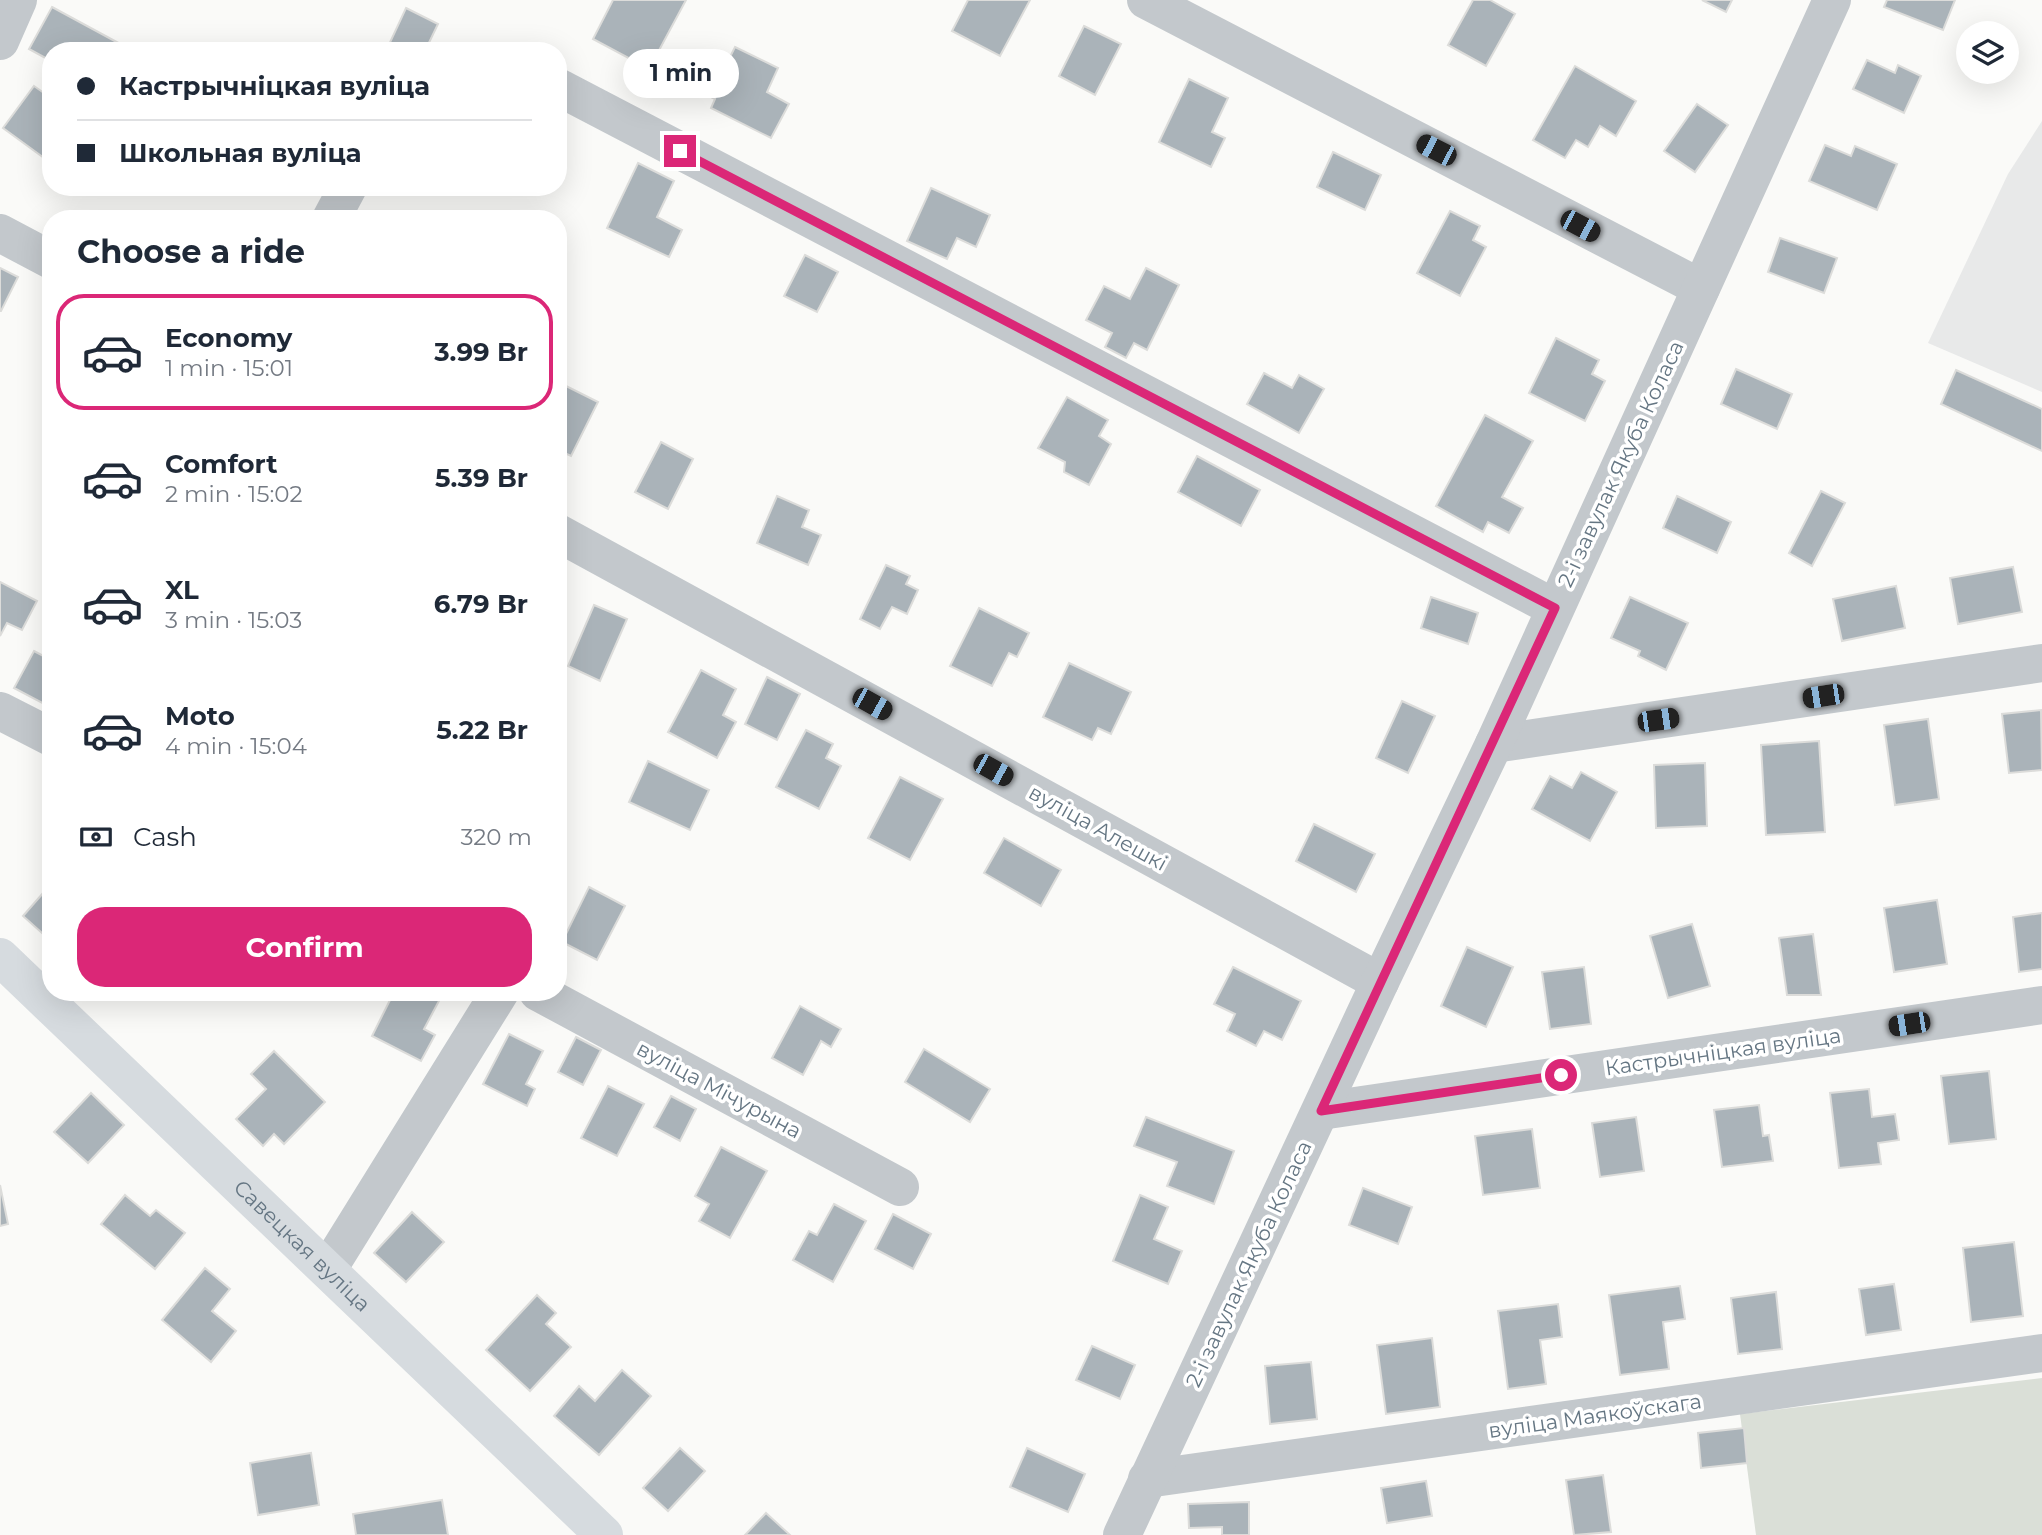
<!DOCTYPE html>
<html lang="en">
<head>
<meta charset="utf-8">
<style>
  :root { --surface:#fff; --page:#f2f2f3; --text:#1f2937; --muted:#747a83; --line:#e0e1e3; --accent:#db2777 }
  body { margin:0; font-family:Montserrat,sans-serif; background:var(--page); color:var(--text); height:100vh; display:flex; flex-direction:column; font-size:26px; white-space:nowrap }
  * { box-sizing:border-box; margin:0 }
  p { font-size:23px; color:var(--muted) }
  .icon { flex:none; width:38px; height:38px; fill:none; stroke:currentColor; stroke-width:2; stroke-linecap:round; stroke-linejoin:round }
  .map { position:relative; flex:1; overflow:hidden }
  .details { position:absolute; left:42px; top:210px; width:525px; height:791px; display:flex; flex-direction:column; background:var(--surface); border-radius:28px; box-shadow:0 7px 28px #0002 }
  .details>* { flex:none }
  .top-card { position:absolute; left:42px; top:42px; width:525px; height:154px; border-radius:28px; box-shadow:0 7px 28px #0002; display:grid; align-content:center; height:154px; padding:0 35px; background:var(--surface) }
  .buttons { position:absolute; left:1956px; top:21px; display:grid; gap:14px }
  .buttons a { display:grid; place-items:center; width:63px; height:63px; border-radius:50%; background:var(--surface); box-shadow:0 7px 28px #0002; font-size:35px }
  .end { position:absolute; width:32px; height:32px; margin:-16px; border:9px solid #db2777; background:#fff; box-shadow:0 0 0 4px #fff }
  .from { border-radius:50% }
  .bubble { position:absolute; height:49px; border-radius:24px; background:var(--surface); box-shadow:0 7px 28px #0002; font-size:23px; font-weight:700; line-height:49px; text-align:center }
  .car { position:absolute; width:21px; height:42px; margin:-21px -10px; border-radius:9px; box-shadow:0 0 5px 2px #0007; background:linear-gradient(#222 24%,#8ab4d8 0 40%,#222 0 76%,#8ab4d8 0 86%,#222 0) }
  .top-card b { display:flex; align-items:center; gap:24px; height:66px; font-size:26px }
  .top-card b+b { border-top:2px solid var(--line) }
  .top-card i { width:18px; height:18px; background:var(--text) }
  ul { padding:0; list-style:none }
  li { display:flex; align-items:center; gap:21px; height:116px; margin:0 14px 10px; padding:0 21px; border:4px solid transparent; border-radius:28px }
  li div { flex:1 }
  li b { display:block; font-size:26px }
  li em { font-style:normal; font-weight:700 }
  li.current { border-color:var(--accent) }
  li>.icon { width:63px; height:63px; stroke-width:1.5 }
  h2 { padding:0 35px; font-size:32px; line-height:84px }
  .pay { display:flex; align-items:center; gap:18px; height:77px; padding:0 35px; font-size:26px }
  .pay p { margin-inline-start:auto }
  .cta { display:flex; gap:14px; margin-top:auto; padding:14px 35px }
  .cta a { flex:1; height:80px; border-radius:28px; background:var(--accent); color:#fff; font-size:28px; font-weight:700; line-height:80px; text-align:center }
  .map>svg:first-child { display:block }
  .built { fill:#e8e9e9 }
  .green { fill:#dadfd7 }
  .building { fill:#aab3b9; stroke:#dcdcda; stroke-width:2 }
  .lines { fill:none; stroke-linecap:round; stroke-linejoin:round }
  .street { stroke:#c3c8cc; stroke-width:38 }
  .secondary { stroke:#d6dbdf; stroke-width:38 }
  .route { stroke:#db2777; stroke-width:9 }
  .labels { text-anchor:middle; stroke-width:7; stroke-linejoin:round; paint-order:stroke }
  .street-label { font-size:21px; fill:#657683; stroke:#fff }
</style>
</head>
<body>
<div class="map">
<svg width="2042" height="1535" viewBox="0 0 2042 1535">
  <rect width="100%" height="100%" fill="#fafaf8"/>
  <!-- built -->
  <polygon class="built" points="2042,121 2042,392 1928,343 2008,174"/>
  <!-- green -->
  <polygon class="green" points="2042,1378 2042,1535 1756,1535 1740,1414"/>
  <!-- building -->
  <g class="building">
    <polygon points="613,0 686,0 649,69 593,39"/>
    <polygon points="968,0 1030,0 1000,56 952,31"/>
    <polygon points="1473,0 1490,0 1515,14 1486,66 1448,45"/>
    <polygon points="1702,0 1732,0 1726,12"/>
    <polygon points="1887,0 1955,0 1943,30 1884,7"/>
    <polygon points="52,7 124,46 121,51 51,51 51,61 29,49"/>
    <polygon points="406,8 438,24 425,51 386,51"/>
    <polygon points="1084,26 1121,44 1095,95 1059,76"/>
    <polygon points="735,47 778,68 767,92 789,104 771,138 711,108 715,99 693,88 703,69 720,77"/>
    <polygon points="1867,60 1895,73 1898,65 1921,76 1904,113 1853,89"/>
    <polygon points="1575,66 1636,101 1616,136 1600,126 1588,147 1576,140 1565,158 1533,140"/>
    <polygon points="1189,79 1228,98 1212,132 1225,138 1211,167 1159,142"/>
    <polygon points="34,86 51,98 51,163 3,128"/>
    <polygon points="1697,104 1728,125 1695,172 1664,151"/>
    <polygon points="1825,145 1851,156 1855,146 1897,164 1877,210 1809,181"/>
    <polygon points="1333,152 1381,175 1365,210 1317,187"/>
    <polygon points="638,163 674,181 657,217 682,230 669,257 607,228"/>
    <polygon points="931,188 990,215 976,247 957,238 947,259 907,241"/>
    <polygon points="1450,211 1480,226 1473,240 1486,247 1460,296 1417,273"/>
    <polygon points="1780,238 1837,258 1824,293 1768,272"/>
    <polygon points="805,255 838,272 817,312 784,296"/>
    <polygon points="0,268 18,277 1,311 0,311"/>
    <polygon points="1146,268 1179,285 1147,350 1134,343 1126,358 1105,347 1112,333 1086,320 1104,286 1130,299"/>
    <polygon points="1556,338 1599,360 1592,374 1605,381 1585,421 1529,393"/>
    <polygon points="1736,369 1792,394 1777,429 1721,404"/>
    <polygon points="1956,370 2042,409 2042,451 1941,404"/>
    <polygon points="1264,373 1292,388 1299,375 1324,389 1299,433 1247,404"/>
    <polygon points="564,385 598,402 571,456 558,450 558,397"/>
    <polygon points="1067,397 1108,420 1099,436 1111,444 1089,485 1064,472 1065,462 1038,448"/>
    <polygon points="1485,415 1533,441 1502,497 1523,508 1509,533 1488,522 1483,532 1436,506"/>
    <polygon points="661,442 693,459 668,509 635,492"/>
    <polygon points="1197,456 1260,490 1241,526 1178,492"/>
    <polygon points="1821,491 1845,503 1812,566 1789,553"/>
    <polygon points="777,496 809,510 802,527 821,535 808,565 757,543"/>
    <polygon points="1677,496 1731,522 1717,553 1663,528"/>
    <polygon points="886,565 910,576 906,584 918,590 907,614 892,607 880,629 860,619"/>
    <polygon points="2013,567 2022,612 1958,624 1950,578"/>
    <polygon points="0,582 37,601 22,630 7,623 0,636"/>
    <polygon points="1896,586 1905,628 1842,641 1833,599"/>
    <polygon points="1431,597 1478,613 1468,644 1421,628"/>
    <polygon points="1630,597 1688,623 1666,670 1638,656 1640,651 1611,638"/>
    <polygon points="594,605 627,619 600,681 568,666"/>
    <polygon points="979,608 1029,633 1017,657 1009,653 992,686 950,666"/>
    <polygon points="34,651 51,660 51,700 48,706 14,688"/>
    <polygon points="1069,663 1131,692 1111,734 1098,728 1092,740 1043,717"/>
    <polygon points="701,670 736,689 723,715 736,722 717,758 668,732"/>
    <polygon points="767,677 800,694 777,740 745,724"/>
    <polygon points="1402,701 1435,716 1408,773 1376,758"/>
    <polygon points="2041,710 2042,770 2009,773 2002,714"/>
    <polygon points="1928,719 1939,799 1895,805 1884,725"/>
    <polygon points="806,730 833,744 826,758 841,766 819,809 776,787"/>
    <polygon points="1819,741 1825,832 1766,835 1761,745"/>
    <polygon points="648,761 709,790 690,830 629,802"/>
    <polygon points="1705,763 1707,826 1656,828 1654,765"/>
    <polygon points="1581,772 1617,792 1590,841 1532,809 1550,776 1572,788"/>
    <polygon points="900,777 943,799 910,860 868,838"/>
    <polygon points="1314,824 1375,854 1356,892 1296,861"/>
    <polygon points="1004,838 1061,870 1041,906 984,873"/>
    <polygon points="51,884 51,941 23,916"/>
    <polygon points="589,887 625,906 597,960 562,942"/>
    <polygon points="1937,900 1947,964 1894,972 1884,908"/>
    <polygon points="2042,913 2042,969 2019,972 2013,917"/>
    <polygon points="1692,924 1710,986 1668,998 1650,936"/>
    <polygon points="1813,934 1821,995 1787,995 1779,938"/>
    <polygon points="1467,947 1513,967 1486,1027 1441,1006"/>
    <polygon points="1233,967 1301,1001 1282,1040 1264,1031 1256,1046 1227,1031 1235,1014 1214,1004"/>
    <polygon points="1584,967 1591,1024 1550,1029 1542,972"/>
    <polygon points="394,992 427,992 440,999 424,1029 435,1035 421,1061 372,1036"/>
    <polygon points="800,1006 841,1029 831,1047 821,1041 803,1075 772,1058"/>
    <polygon points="509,1034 543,1051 526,1084 535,1089 527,1106 483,1084"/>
    <polygon points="576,1037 601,1050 583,1085 558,1072"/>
    <polygon points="924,1049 990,1089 970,1122 905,1082"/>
    <polygon points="274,1051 325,1102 284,1144 274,1134 263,1146 236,1119 266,1089 251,1074"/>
    <polygon points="1989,1071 1996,1139 1949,1144 1941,1076"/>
    <polygon points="608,1086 644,1104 617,1156 581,1138"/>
    <polygon points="1869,1089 1872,1117 1895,1114 1899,1140 1878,1143 1881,1164 1839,1168 1830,1093"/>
    <polygon points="91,1093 124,1125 88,1163 54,1132"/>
    <polygon points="671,1096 696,1109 680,1141 654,1127"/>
    <polygon points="1759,1105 1763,1136 1769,1135 1773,1161 1722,1167 1714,1110"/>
    <polygon points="1146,1117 1234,1151 1214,1204 1167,1186 1177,1162 1134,1146"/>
    <polygon points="1636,1117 1644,1171 1600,1177 1592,1123"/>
    <polygon points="1532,1129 1540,1188 1483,1195 1475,1136"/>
    <polygon points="721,1147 767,1171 730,1238 699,1221 709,1204 695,1196"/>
    <polygon points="0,1185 8,1224 0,1226"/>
    <polygon points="1363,1188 1412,1207 1398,1244 1349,1225"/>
    <polygon points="125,1195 150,1216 156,1210 185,1233 155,1269 101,1224"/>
    <polygon points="1140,1195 1168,1207 1154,1239 1182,1251 1168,1284 1113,1261"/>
    <polygon points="834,1204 866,1221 833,1282 793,1260 809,1231 817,1235"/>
    <polygon points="412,1212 444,1242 406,1282 374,1253"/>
    <polygon points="893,1214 931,1234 913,1269 875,1249"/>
    <polygon points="2014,1242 2023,1316 1971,1322 1963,1248"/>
    <polygon points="205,1268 230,1289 212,1311 236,1331 211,1362 162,1320"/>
    <polygon points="1894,1284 1901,1330 1866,1335 1859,1289"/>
    <polygon points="1680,1286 1685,1319 1663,1322 1669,1369 1620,1375 1609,1295"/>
    <polygon points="1776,1292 1782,1349 1738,1354 1731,1298"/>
    <polygon points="537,1295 556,1313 546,1324 571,1347 530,1391 486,1350"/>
    <polygon points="1558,1304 1562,1337 1540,1340 1546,1384 1508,1389 1498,1311"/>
    <polygon points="1432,1338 1440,1407 1386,1414 1377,1345"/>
    <polygon points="1092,1346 1135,1365 1120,1399 1076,1380"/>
    <polygon points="1311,1362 1317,1419 1270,1424 1265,1366"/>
    <polygon points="622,1370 651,1396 599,1455 554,1416 579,1386 595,1401"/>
    <polygon points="1744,1428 1747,1463 1701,1468 1698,1433"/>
    <polygon points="680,1448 705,1471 668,1511 643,1488"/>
    <polygon points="1027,1448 1085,1474 1068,1512 1010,1487"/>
    <polygon points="311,1453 319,1505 258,1515 250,1463"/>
    <polygon points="1603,1475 1611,1532 1574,1535 1566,1480"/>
    <polygon points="1426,1481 1432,1516 1387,1523 1381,1488"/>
    <polygon points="442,1500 448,1535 356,1535 353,1514"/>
    <polygon points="1249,1502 1249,1535 1222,1535 1222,1527 1189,1528 1188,1504"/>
    <polygon points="766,1513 790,1535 745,1535"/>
  </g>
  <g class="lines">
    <!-- street -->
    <g class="street">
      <polyline points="1146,0 1701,288"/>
      <polyline points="0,41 18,0"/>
      <polyline points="558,87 1555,608"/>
      <polyline points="331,219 348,187"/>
      <polyline points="0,233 51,260"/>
      <polyline points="558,533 1380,982"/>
      <polyline points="0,711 51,737"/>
      <polyline points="1494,744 2042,663"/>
      <polyline points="538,992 900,1187"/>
      <polyline points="1321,1111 2042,1005"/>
      <polyline points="328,1269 500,992"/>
      <polyline points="1147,1479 2042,1353"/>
      <polyline points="1122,1535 1380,982 1494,744 1832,0"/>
    </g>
    <!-- secondary -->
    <path class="secondary" id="s1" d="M0,957L604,1535"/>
  </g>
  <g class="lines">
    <!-- route -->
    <polyline class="route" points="680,151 1555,608 1321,1111 1561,1075"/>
  </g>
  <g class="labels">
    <!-- street labels -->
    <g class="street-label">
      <text transform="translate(1621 464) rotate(-65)" y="7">2-і завулак Якуба Коласа</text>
      <text transform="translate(1098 828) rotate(29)" y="7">вуліца Алешкі</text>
      <text transform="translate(1723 1052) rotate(-8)" y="7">Кастрычніцкая вуліца</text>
      <text transform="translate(719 1090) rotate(28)" y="7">вуліца Мічурына</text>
      <text dy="7" stroke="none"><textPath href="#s1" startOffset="418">Савецкая вуліца</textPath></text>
      <text transform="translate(1249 1264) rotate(-65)" y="7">2-і завулак Якуба Коласа</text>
      <text transform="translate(1595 1416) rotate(-8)" y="7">вуліца Маякоўскага</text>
    </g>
  </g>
</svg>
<div class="buttons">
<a><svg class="icon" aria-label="layers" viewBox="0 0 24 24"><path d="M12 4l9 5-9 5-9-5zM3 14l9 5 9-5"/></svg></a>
</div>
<i class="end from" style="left:1561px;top:1075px"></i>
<i class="end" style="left:680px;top:151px"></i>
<div class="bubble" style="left:623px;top:49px;width:116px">1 min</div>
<i class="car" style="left:1436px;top:150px;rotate:297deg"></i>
<i class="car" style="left:1580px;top:226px;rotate:118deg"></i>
<i class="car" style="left:1823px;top:696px;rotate:261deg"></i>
<i class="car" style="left:872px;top:704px;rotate:119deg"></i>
<i class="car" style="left:1658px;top:720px;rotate:82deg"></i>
<i class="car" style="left:993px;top:770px;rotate:119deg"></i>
<i class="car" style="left:1909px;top:1024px;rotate:261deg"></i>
<div class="top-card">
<b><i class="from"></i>Кастрычніцкая вуліца</b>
<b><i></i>Школьная вуліца</b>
</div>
<section class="details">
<h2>Choose a ride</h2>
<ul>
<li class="current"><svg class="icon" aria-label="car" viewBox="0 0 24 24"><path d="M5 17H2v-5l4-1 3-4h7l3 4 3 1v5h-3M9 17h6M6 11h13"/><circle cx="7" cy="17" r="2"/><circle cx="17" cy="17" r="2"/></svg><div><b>Economy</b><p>1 min · 15:01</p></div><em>3.99 Br</em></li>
<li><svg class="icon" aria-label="car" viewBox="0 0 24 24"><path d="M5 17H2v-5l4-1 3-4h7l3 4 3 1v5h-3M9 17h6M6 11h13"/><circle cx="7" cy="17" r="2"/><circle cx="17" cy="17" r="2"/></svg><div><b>Comfort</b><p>2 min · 15:02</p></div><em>5.39 Br</em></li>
<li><svg class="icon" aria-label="car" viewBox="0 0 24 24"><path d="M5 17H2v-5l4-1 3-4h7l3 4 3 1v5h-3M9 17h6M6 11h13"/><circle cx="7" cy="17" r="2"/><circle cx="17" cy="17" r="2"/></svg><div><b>XL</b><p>3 min · 15:03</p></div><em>6.79 Br</em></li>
<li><svg class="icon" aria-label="car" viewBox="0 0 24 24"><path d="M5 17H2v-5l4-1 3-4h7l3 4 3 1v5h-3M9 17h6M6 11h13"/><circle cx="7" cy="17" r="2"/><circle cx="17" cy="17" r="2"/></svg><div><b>Moto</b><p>4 min · 15:04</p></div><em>5.22 Br</em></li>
</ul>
<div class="pay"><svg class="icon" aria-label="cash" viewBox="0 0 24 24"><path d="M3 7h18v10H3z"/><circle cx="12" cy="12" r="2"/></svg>Cash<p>320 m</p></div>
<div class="cta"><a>Confirm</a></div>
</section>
</div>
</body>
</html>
